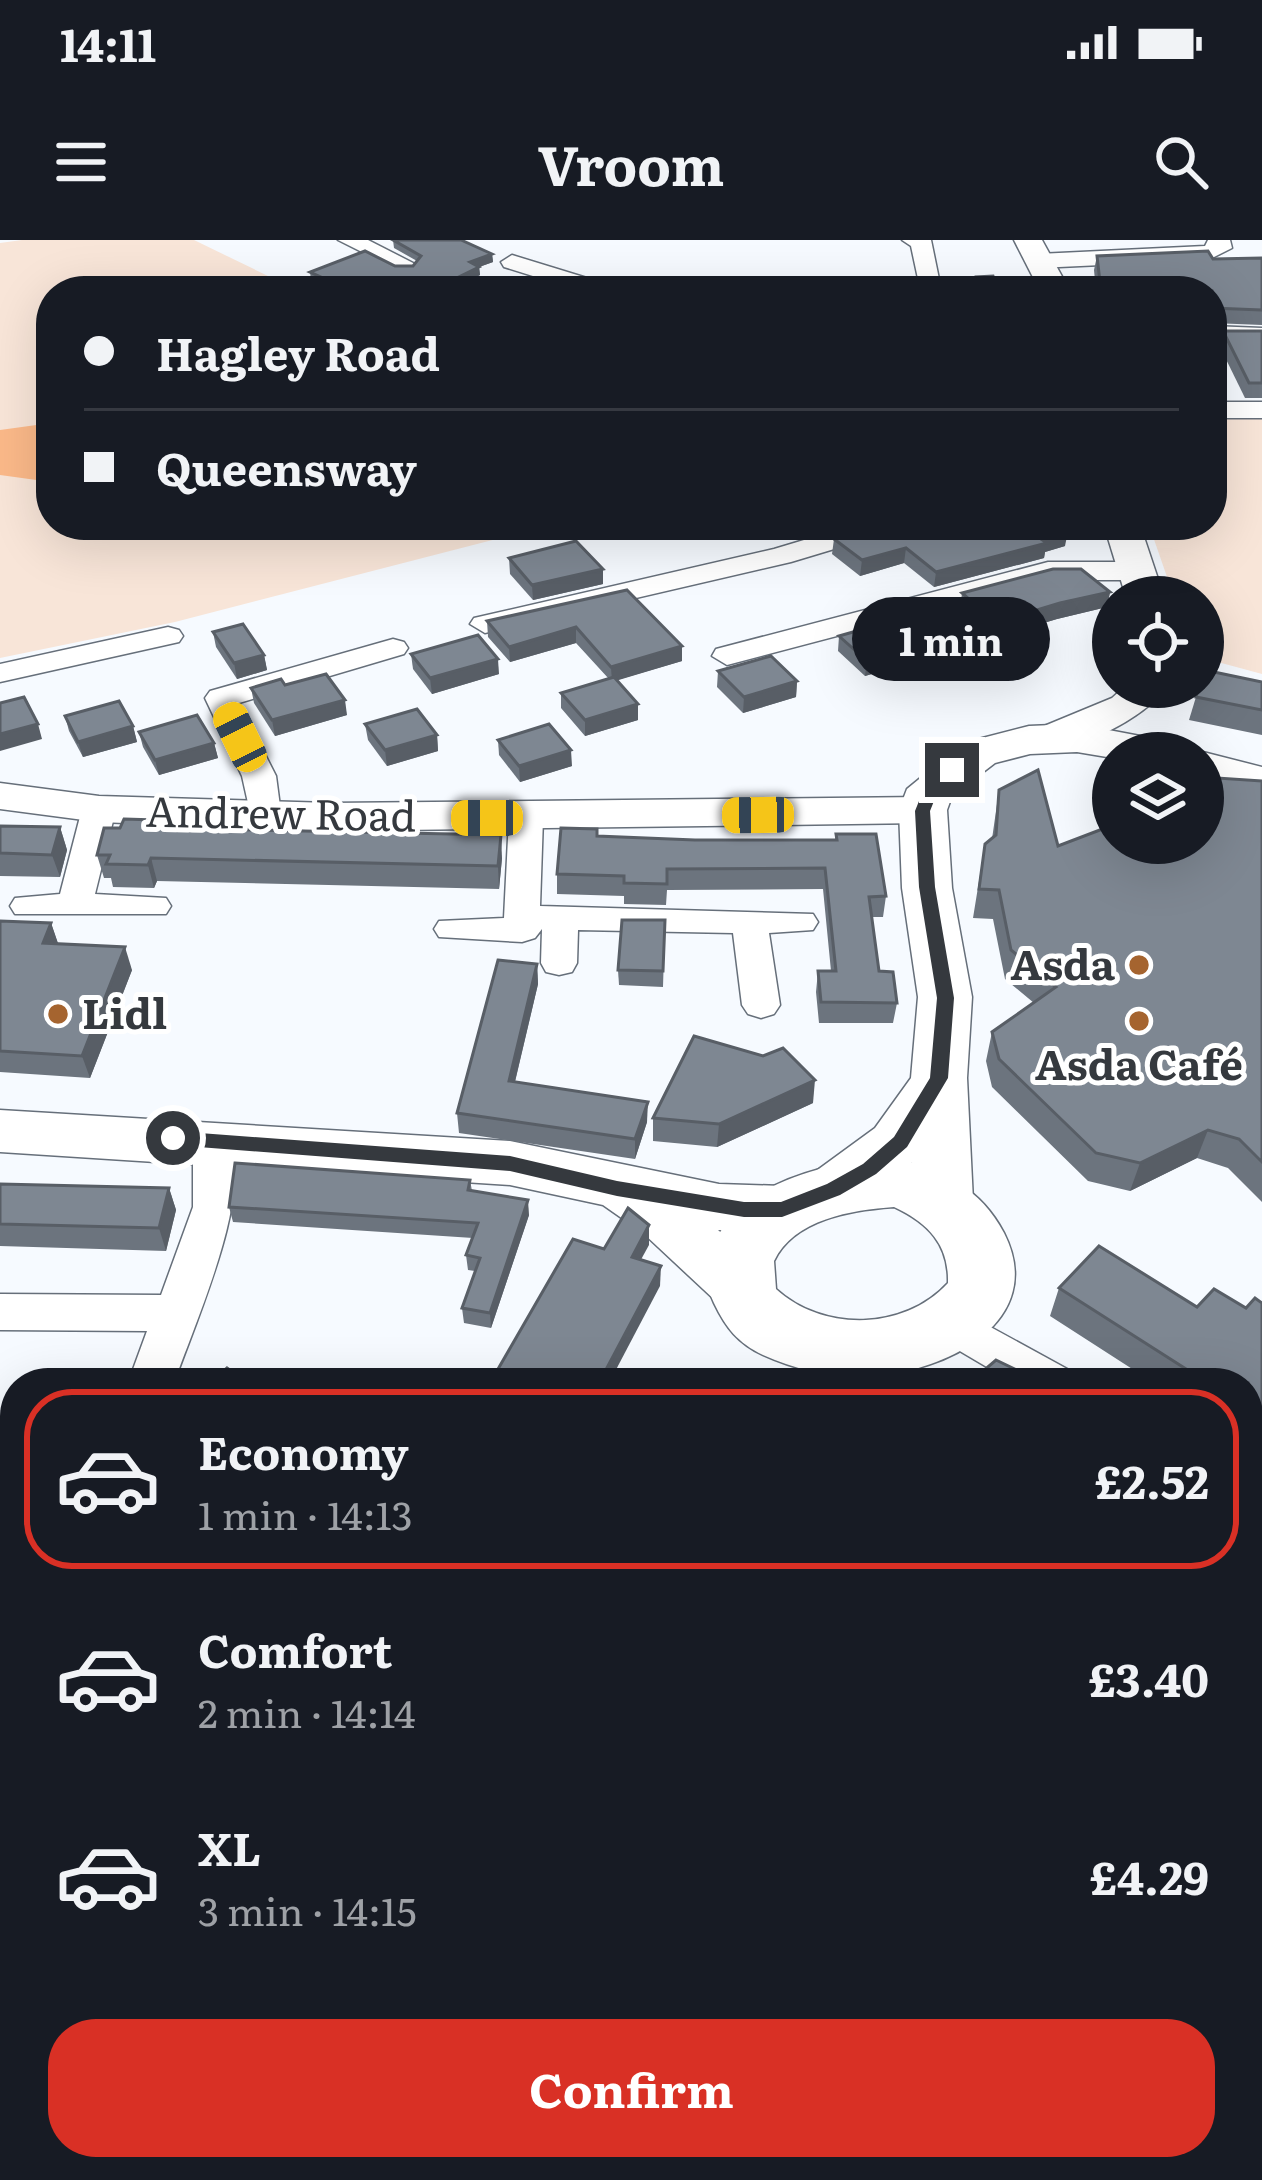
<!DOCTYPE html>
<html lang="en">
<head>
<meta charset="utf-8">
<style>
  :root { --surface:#171b24; --page:#242831; --text:#f1f3f6; --muted:#9ea1a6; --line:#363941; --accent:#d93025 }
  body { margin:0; font-family:Literata,serif; background:var(--page); color:var(--text); height:100vh; display:flex; flex-direction:column; font-size:45px; white-space:nowrap }
  * { box-sizing:border-box; margin:0 }
  p { font-size:39px; color:var(--muted) }
  .icon { flex:none; width:66px; height:66px; fill:none; stroke:currentColor; stroke-width:2; stroke-linecap:round; stroke-linejoin:round }
  .map { position:relative; flex:1; overflow:hidden }
  .details { position:absolute; left:0px; top:1128px; width:1263px; height:813px; display:flex; flex-direction:column; background:var(--surface); border-radius:48px 48px 0 0; box-shadow:0 12px 48px #0002 }
  .details>* { flex:none }
  .hud { position:absolute; left:36px; top:36px; width:1191px; height:264px; border-radius:48px; box-shadow:0 12px 48px #0002; display:grid; align-content:center; height:264px; padding:0 48px; background:var(--surface) }
  .buttons { position:absolute; left:1092px; top:336px; display:grid; gap:24px }
  .buttons a { display:grid; place-items:center; width:132px; height:132px; border-radius:50%; background:var(--surface); box-shadow:0 12px 48px #0002; font-size:60px }
  .end { position:absolute; width:54px; height:54px; margin:-27px; border:15px solid #35393e; background:#fff; box-shadow:0 0 0 6px #fff }
  .from { border-radius:50% }
  .bubble { position:absolute; height:84px; border-radius:42px; background:var(--surface); box-shadow:0 12px 48px #0002; font-size:39px; font-weight:700; line-height:84px; text-align:center }
  .car { position:absolute; width:36px; height:72px; margin:-36px -18px; border-radius:15px; box-shadow:0 0 9px 3px #0007; background:linear-gradient(#f5c518 24%,#345 0 40%,#f5c518 0 76%,#345 0 86%,#f5c518 0) }
  .hud b { display:flex; align-items:center; gap:42px; height:114px; font-size:45px }
  .hud b+b { border-top:3px solid var(--line) }
  .hud i { width:30px; height:30px; background:var(--text) }
  ul { padding:21px 0 0; list-style:none }
  li { display:flex; align-items:center; gap:36px; height:180px; margin:0 24px 18px; padding:0 24px; border:6px solid transparent; border-radius:48px }
  li div { flex:1 }
  li b { display:block; font-size:45px }
  li em { font-style:normal; font-weight:700 }
  li.active { border-color:var(--accent) }
  li>.icon { width:108px; height:108px; stroke-width:1.5 }
  .primary-button { display:flex; gap:24px; margin-top:auto; padding:24px 48px }
  .primary-button a { flex:1; height:138px; border-radius:48px; background:var(--accent); color:#fff; font-size:48px; font-weight:700; line-height:138px; text-align:center }
  .status { display:flex; justify-content:space-between; align-items:center; height:84px; padding:0 60px; background:var(--surface); direction:ltr }
  .status svg { height:33px; fill:currentColor }
  header { display:flex; justify-content:space-between; align-items:center; height:156px; padding:0 48px; background:var(--surface); font-size:54px; font-weight:700 }
  .map>svg:first-child { display:block }
  .green { fill:#f8e5d8 }
  .forest { fill:#fbb989 }
  .lines { fill:none; stroke-linecap:round; stroke-linejoin:round }
  .minor-casing { stroke:#666f7a; stroke-width:3 }
  .tertiary-casing { stroke:#666f7a; stroke-width:3 }
  .secondary-casing { stroke:#666f7a; stroke-width:3 }
  .primary-casing { stroke:#666f7a; stroke-width:3 }
  .minor { fill:#fff; fill-rule:evenodd }
  .tertiary { fill:#fff; fill-rule:evenodd }
  .secondary { fill:#fff; fill-rule:evenodd }
  .primary { fill:#fff; fill-rule:evenodd }
  .wall { fill:#6c747e }
  .shaded-wall { fill:#585e66 }
  .building { fill:#7e8792; stroke:#585e66; stroke-width:3 }
  .route { fill:#35393e }
  .poi-dot { fill:#a5642f; stroke:#fff; stroke-width:4.5 }
  .labels { text-anchor:middle; stroke-width:10; stroke-linejoin:round; paint-order:stroke }
  .street-label { font-size:42px; fill:#35393e; stroke:#fff }
  .poi-label { font-size:42px; font-weight:bold; fill:#35393e; stroke:#fff; text-anchor:end }
</style>
</head>
<body>
<div class="status"><b>14:11</b><svg viewBox="0 0 49 12"><path d="M0 12V9h3v3zM5 12V6h3v6zM10 12V3h3v9zM15 12V0h3v12zM26 1h20v11H26zM47 4h2v5h-2z"/></svg></div>
<header><svg class="icon" aria-label="menu" viewBox="0 0 24 24"><path d="M4 6h16M4 12h16M4 18h16"/></svg>Vroom<svg class="icon" aria-label="search" viewBox="0 0 24 24"><circle cx="10" cy="10" r="6"/><path d="M15 15l6 6"/></svg></header>
<div class="map">
<svg width="1262" height="1940" viewBox="0 0 1262 1940">
  <rect width="100%" height="100%" fill="#f6faff"/>
  <!-- green -->
  <g class="green">
    <polygon points="22,0 194,0 299,51 51,51 51,285 551,285 175,382 0,418 0,3"/>
    <polygon points="1212,177 1262,177 1262,434 1203,418 1203,357 1174,357 1149,285 1212,285"/>
  </g>
  <!-- forest -->
  <polygon class="forest" points="51,183 51,242 0,235 0,190"/>
  <g class="lines">
    <defs>
      <g id="minor">
        <polygon points="338,0 368,0 417,25 414,30 398,30"/>
        <polygon points="902,0 931,0 939,39 958,51 920,48 911,6"/>
        <polygon points="1208,0 1230,0 1232,8 1208,20 1038,28 1027,21 1038,14 1205,6"/>
        <polygon points="512,15 613,46 617,51 581,51 504,27 501,22"/>
        <polygon points="1212,86 1262,88 1262,102 1212,100"/>
        <rect x="1212" y="162" width="50" height="16"/>
        <polygon points="854,285 898,285 894,291 791,322 485,393 470,384 474,378 774,309"/>
        <polygon points="1048,322 1139,322 1153,331 1139,340 1049,340 727,425 712,416 716,409"/>
        <polygon points="168,387 179,390 183,396 179,402 0,442 0,424"/>
        <polygon points="393,399 404,402 408,408 404,414 239,463 276,536 281,574 276,581 252,581 242,536 205,458 210,451"/>
        <polygon points="99,559 111,562 116,569 95,654 166,658 171,666 166,674 15,674 10,666 15,658 60,654 82,569 87,562"/>
        <polygon points="526,567 538,571 543,578 540,666 813,674 818,682 813,690 769,693 780,765 774,774 761,778 748,774 742,765 733,693 578,690 577,723 572,732 559,735 546,732 541,723 542,689 535,698 522,702 439,697 434,689 439,681 504,678 509,578 514,571"/>
        <path d="M213,886L227,890C258,946 194,1084 174,1143H128L147,1091L0,1090V1054L161,1055L193,967V901L199,890Z"/>
        <polygon points="952,1066 1069,1130 1076,1143 1014,1143 936,1097 930,1084 936,1071"/>
        <polygon points="1248,1262 1262,1267 1262,1315 1248,1309"/>
        <polygon points="1262,1403 1262,1457 1248,1462 1248,1408"/>
        <polygon points="0,1639 15,1645 15,1707 0,1701"/>
        <polygon points="15,1739 15,1805 0,1811 0,1745"/>
        <polygon points="605,1926 677,1926 671,1940 599,1940"/>
        <polygon points="879,1926 946,1926 952,1940 885,1940"/>
      </g>
      <g id="tertiary">
        <polygon points="1014,0 1042,0 1070,51 1040,51"/>
        <polygon points="1104,285 1140,285 1164,357 1126,357"/>
        <path d="M1124,447H1167C1146,477 1073,516 1037,507L1031,498L1037,489L1112,458Z"/>
        <polygon points="0,543 99,556 331,563 923,557 938,561 945,570 938,579 923,583 331,591 99,582 0,569"/>
      </g>
      <g id="secondary">
        <path d="M1077,484L1177,503L1184,513H1113V518L1077,512L1030,514L995,523L952,556L947,570L952,648L972,757L967,838L973,961L964,977L943,984L922,977L913,961L912,922C885,949 851,978 812,966L803,950L812,934L875,888L911,838L918,757L902,648L899,570L907,549L963,503L1029,486Z"/>
        <polygon points="1203,512 1262,527 1262,555 1203,540 1203,513 1199,513"/>
        <polygon points="0,870 510,901 719,944 782,946 803,953 812,969 803,985 782,992 718,990 762,1029 771,1046 762,1063 740,1071 718,1063 643,993 603,965 510,945 0,912"/>
      </g>
      <g id="primary">
        <path d="M896,917C943,932 980,947 1004,993C1049,1082 944,1133 870,1136C834,1138 796,1130 763,1115C738,1103 726,1088 714,1063C704,1042 704,1024 714,1003C745,939 831,922 896,917ZM894,967C928,983 949,1004 948,1043C904,1091 823,1092 776,1049L774,1021C794,979 852,970 894,967Z"/>
        <polygon points="1248,1678 1262,1684 1262,1783 1248,1778"/>
        <polygon points="1248,1793 1262,1799 1262,1903 1248,1897"/>
      </g>
    </defs>
    <!-- minor casing -->
    <use href="#minor" class="minor-casing"/>
    <!-- tertiary casing -->
    <use href="#tertiary" class="tertiary-casing"/>
    <!-- secondary casing -->
    <use href="#secondary" class="secondary-casing"/>
    <!-- primary casing -->
    <use href="#primary" class="primary-casing"/>
    <!-- minor -->
    <use href="#minor" class="minor"/>
    <!-- tertiary -->
    <use href="#tertiary" class="tertiary"/>
    <!-- secondary -->
    <use href="#secondary" class="secondary"/>
    <!-- primary -->
    <use href="#primary" class="primary"/>
  </g>
  <!-- wall -->
  <g class="wall">
    <polygon points="393,0 492,14 493,22 479,27 480,35 447,51 335,51 311,40 310,32 413,26 417,21 394,8"/>
    <polygon points="1097,16 1213,19 1262,18 1262,85 1212,83 1212,51 1096,51 1094,30"/>
    <polygon points="1223,91 1262,91 1262,158 1245,158 1219,105"/>
    <polygon points="794,285 838,285 807,295"/>
    <polygon points="966,293 1065,306 1045,312 1044,318 934,347 904,323 860,336 832,314 834,299"/>
    <polygon points="509,318 603,329 603,344 533,360 510,334"/>
    <polygon points="627,350 682,421 617,440 638,464 638,480 585,496 561,468 561,453 609,439 576,403 510,422 488,397 487,381"/>
    <polygon points="1110,352 1107,367 1057,379 865,436 838,411 839,396 961,361 962,353"/>
    <polygon points="213,392 264,415 267,430 237,439 216,407"/>
    <polygon points="411,414 499,434 432,454 413,429"/>
    <polygon points="718,431 797,441 796,457 743,473 717,447"/>
    <polygon points="1262,442 1262,495 1189,480 1199,447"/>
    <polygon points="285,445 347,475 275,496 254,463 251,448"/>
    <polygon points="65,476 133,486 137,502 83,517 69,491"/>
    <polygon points="365,484 437,495 438,511 387,526 368,500"/>
    <polygon points="139,492 214,503 218,518 159,535 143,507"/>
    <polygon points="498,500 572,526 520,542 499,515"/>
    <polygon points="1111,534 1113,534 1113,603 1262,541 1262,962 1228,928 1197,918 1130,951 1088,941 992,847 986,821 992,792 1034,763 1005,739 993,679 973,678 985,604 992,599 999,550 1058,606 1112,585 1104,563"/>
    <polygon points="0,586 60,587 67,610 60,637 0,636"/>
    <polygon points="157,588 502,618 499,649 157,641 154,648 113,647 111,638 104,638 97,615"/>
    <polygon points="836,594 886,656 883,677 872,677 879,731 897,763 893,783 819,783 816,752 818,731 831,731 823,649 667,650 666,665 624,664 624,656 557,654 557,634 597,596 695,600 835,600"/>
    <polygon points="665,680 663,747 619,745 618,730"/>
    <polygon points="0,681 51,683 58,704 132,730 90,838 0,832"/>
    <polygon points="537,724 538,744 515,842 647,882 635,919 459,893 457,873"/>
    <polygon points="813,863 717,907 653,901 653,878"/>
    <polygon points="470,940 472,951 529,975 491,1088 464,1083 462,1068 475,1031 468,1030 466,1015 473,998 233,982 229,967"/>
    <polygon points="0,944 169,948 176,970 166,1011 0,1006"/>
    <polygon points="1059,1048 1197,1067 1246,1068 1262,1063 1262,1213 1248,1204 1248,1143 1154,1143 1050,1076"/>
    <polygon points="1262,1466 1262,1559 1248,1544 1248,1477"/>
    <polygon points="522,1926 584,1926 568,1940 531,1940"/>
  </g>
  <!-- shaded-wall -->
  <g class="shaded-wall">
    <polygon points="492,14 493,22 479,27 480,35 447,51 430,51 470,22"/>
    <polygon points="807,285 838,285 807,295"/>
    <polygon points="1068,291 1065,306 1045,312 1044,318 934,347 936,332"/>
    <polygon points="906,308 904,323 860,336 862,320"/>
    <polygon points="603,329 603,344 533,360 532,345"/>
    <polygon points="1110,352 1107,367 1057,379 865,436 867,421 1060,363"/>
    <polygon points="576,387 576,403 510,422 509,407"/>
    <polygon points="682,406 682,421 612,442 611,427"/>
    <polygon points="264,415 267,430 237,439 234,423"/>
    <polygon points="498,419 499,434 432,454 430,438"/>
    <polygon points="797,441 796,457 743,473 744,457"/>
    <polygon points="345,460 347,475 275,496 272,480"/>
    <polygon points="638,464 638,480 585,496 585,480"/>
    <polygon points="38,484 42,499 0,511 0,494"/>
    <polygon points="133,486 137,502 83,517 78,502"/>
    <polygon points="437,495 438,511 387,526 385,510"/>
    <polygon points="214,503 218,518 159,535 155,520"/>
    <polygon points="571,510 572,526 520,542 519,526"/>
    <polygon points="60,587 67,610 60,637 52,615"/>
    <polygon points="501,595 502,618 499,649 498,626"/>
    <polygon points="151,618 157,641 154,648 148,625"/>
    <polygon points="51,683 59,706 43,703"/>
    <polygon points="125,707 132,730 90,838 82,816"/>
    <polygon points="537,724 538,744 510,862 509,841"/>
    <polygon points="815,840 813,863 717,907 719,884"/>
    <polygon points="648,862 647,882 635,919 635,899"/>
    <polygon points="1208,890 1197,918 1130,951 1140,923"/>
    <polygon points="169,948 176,970 166,1011 159,988"/>
    <polygon points="528,960 529,975 491,1088 490,1073"/>
    <polygon points="649,985 649,1005 632,1036 632,1017"/>
    <polygon points="661,1026 660,1046 609,1143 601,1139"/>
    <polygon points="1262,1375 1262,1382 1248,1392 1248,1385"/>
    <polygon points="15,1416 15,1433 0,1440 0,1423"/>
    <polygon points="5,1535 13,1547 0,1556 0,1539"/>
    <polygon points="0,1857 9,1871 0,1878"/>
    <polygon points="271,1926 289,1926 272,1940 254,1940"/>
    <polygon points="570,1926 584,1926 568,1940 554,1940"/>
    <polygon points="836,1926 844,1926 829,1940 821,1940"/>
  </g>
  <!-- building -->
  <g class="building">
    <polygon points="393,0 461,0 492,14 470,22 479,27 430,51 352,51 310,32 365,11 395,26 413,26 421,16"/>
    <polygon points="1208,11 1213,19 1262,18 1262,70 1212,68 1212,51 1101,51 1097,16"/>
    <polygon points="993,36 998,51 976,51 976,37"/>
    <polygon points="1223,91 1262,91 1262,143 1249,143"/>
    <polygon points="880,285 895,297 935,285 955,285 966,293 993,285 1060,285 1068,291 1041,299 1047,303 936,332 906,308 862,320 834,299"/>
    <polygon points="576,301 603,329 532,345 509,318"/>
    <polygon points="1053,329 1081,329 1110,352 1060,363 867,421 839,396 969,359 962,353"/>
    <polygon points="627,350 682,406 611,427 576,387 509,407 487,381"/>
    <polygon points="243,384 264,415 234,423 213,392"/>
    <polygon points="478,395 498,419 430,438 411,414"/>
    <polygon points="771,416 797,441 744,457 718,431"/>
    <polygon points="1214,432 1262,442 1262,470 1196,457 1199,447 1203,447 1203,435"/>
    <polygon points="326,434 345,460 272,480 251,448 281,439 285,445"/>
    <polygon points="614,437 638,464 585,480 561,453"/>
    <polygon points="24,457 38,484 0,494 0,463"/>
    <polygon points="119,461 133,486 78,502 65,476"/>
    <polygon points="417,469 437,495 385,510 365,484"/>
    <polygon points="197,475 214,503 155,520 139,492"/>
    <polygon points="549,484 571,510 519,526 498,500"/>
    <polygon points="1038,530 1058,606 1113,585 1113,603 1203,603 1203,537 1262,541 1262,922 1239,899 1208,890 1140,923 1096,913 999,819 992,792 1056,747 1011,710 999,650 979,649 985,604 996,595 999,550"/>
    <polygon points="124,579 155,580 152,588 501,595 498,626 151,618 148,625 106,624 110,615 97,615 104,588 120,588"/>
    <polygon points="0,586 60,587 52,615 0,613"/>
    <polygon points="561,588 597,589 597,596 695,600 837,600 836,594 876,594 886,656 869,657 879,731 893,732 897,763 821,762 818,731 836,731 825,628 667,629 667,644 624,643 624,636 557,634"/>
    <polygon points="622,680 665,680 663,731 618,730"/>
    <polygon points="0,681 51,683 43,703 125,707 82,816 0,811"/>
    <polygon points="498,720 537,724 509,841 648,862 635,899 457,873"/>
    <polygon points="694,796 763,816 783,808 815,840 719,884 653,878"/>
    <polygon points="235,923 470,940 468,950 528,960 490,1073 462,1068 480,1018 466,1015 478,983 229,967"/>
    <polygon points="0,944 169,948 159,988 0,984"/>
    <polygon points="628,968 649,985 632,1017 661,1026 601,1139 609,1143 490,1143 573,999 604,1009"/>
    <polygon points="1099,1006 1197,1067 1214,1049 1246,1068 1255,1058 1262,1063 1262,1177 1248,1168 1248,1143 1208,1143 1059,1048"/>
    <polygon points="996,1120 1023,1133 1038,1143 969,1143"/>
    <polygon points="227,1128 248,1143 211,1143"/>
    <polygon points="298,1135 309,1143 289,1143"/>
    <polygon points="1248,1301 1262,1312 1262,1375 1248,1385"/>
    <polygon points="15,1355 15,1416 0,1423 0,1362"/>
    <polygon points="1262,1466 1262,1521 1248,1506 1248,1477"/>
    <polygon points="6,1474 15,1486 15,1549 5,1535 0,1539 0,1478"/>
    <polygon points="1248,1907 1262,1922 1262,1940 1175,1940 1187,1926 1248,1926"/>
    <polygon points="116,1926 119,1926 127,1940 99,1940"/>
    <polygon points="184,1926 271,1926 254,1940 166,1940"/>
    <polygon points="527,1926 570,1926 554,1940 536,1940"/>
    <polygon points="688,1926 836,1926 821,1940 672,1940"/>
  </g>
  <!-- route -->
  <polygon class="route" points="946,527 960,530 938,551 930,571 935,647 954,758 948,838 907,907 876,934 840,955 782,977 744,977 617,956 510,931 173,905 164,898 173,891 510,916 617,941 744,962 781,962 827,944 863,924 894,897 930,838 937,758 919,647 915,571 925,546"/>
  <!-- markers -->
  <g class="poi-dot">
    <circle cx="1139" cy="725" r="12"/>
    <circle cx="58" cy="774" r="12"/>
    <circle cx="1139" cy="781" r="12"/>
  </g>
  <g class="labels">
    <!-- street labels -->
    <g class="street-label">
      <text transform="translate(281 574) rotate(1)" y="15">Andrew Road</text>
    </g>
    <!-- poi labels -->
    <g class="poi-label">
      <text x="1115" y="740">Asda</text>
      <text x="82" y="789" text-anchor="start">Lidl</text>
      <text x="1139" y="840" text-anchor="middle">Asda Café</text>
    </g>
  </g>
</svg>
<div class="buttons">
<a><svg class="icon" aria-label="locate" viewBox="0 0 24 24"><circle cx="12" cy="12" r="6"/><path d="M12 2v4M12 18v4M2 12h4M18 12h4"/></svg></a>
<a><svg class="icon" aria-label="layers" viewBox="0 0 24 24"><path d="M12 4l9 5-9 5-9-5zM3 14l9 5 9-5"/></svg></a>
</div>
<i class="end from" style="left:173px;top:898px"></i>
<i class="end" style="left:952px;top:530px"></i>
<div class="bubble" style="left:852px;top:357px;width:198px">1 min</div>
<i class="car" style="left:240px;top:497px;rotate:334deg"></i>
<i class="car" style="left:758px;top:575px;rotate:269deg"></i>
<i class="car" style="left:487px;top:578px;rotate:270deg"></i>
<div class="hud">
<b><i class="from"></i>Hagley Road</b>
<b><i></i>Queensway</b>
</div>
<section class="details">
<ul>
<li class="active"><svg class="icon" aria-label="car" viewBox="0 0 24 24"><path d="M5 17H2v-5l4-1 3-4h7l3 4 3 1v5h-3M9 17h6M6 11h13"/><circle cx="7" cy="17" r="2"/><circle cx="17" cy="17" r="2"/></svg><div><b>Economy</b><p>1 min · 14:13</p></div><em>£2.52</em></li>
<li><svg class="icon" aria-label="car" viewBox="0 0 24 24"><path d="M5 17H2v-5l4-1 3-4h7l3 4 3 1v5h-3M9 17h6M6 11h13"/><circle cx="7" cy="17" r="2"/><circle cx="17" cy="17" r="2"/></svg><div><b>Comfort</b><p>2 min · 14:14</p></div><em>£3.40</em></li>
<li><svg class="icon" aria-label="car" viewBox="0 0 24 24"><path d="M5 17H2v-5l4-1 3-4h7l3 4 3 1v5h-3M9 17h6M6 11h13"/><circle cx="7" cy="17" r="2"/><circle cx="17" cy="17" r="2"/></svg><div><b>XL</b><p>3 min · 14:15</p></div><em>£4.29</em></li>
</ul>
<div class="primary-button"><a>Confirm</a></div>
</section>
</div>
</body>
</html>
